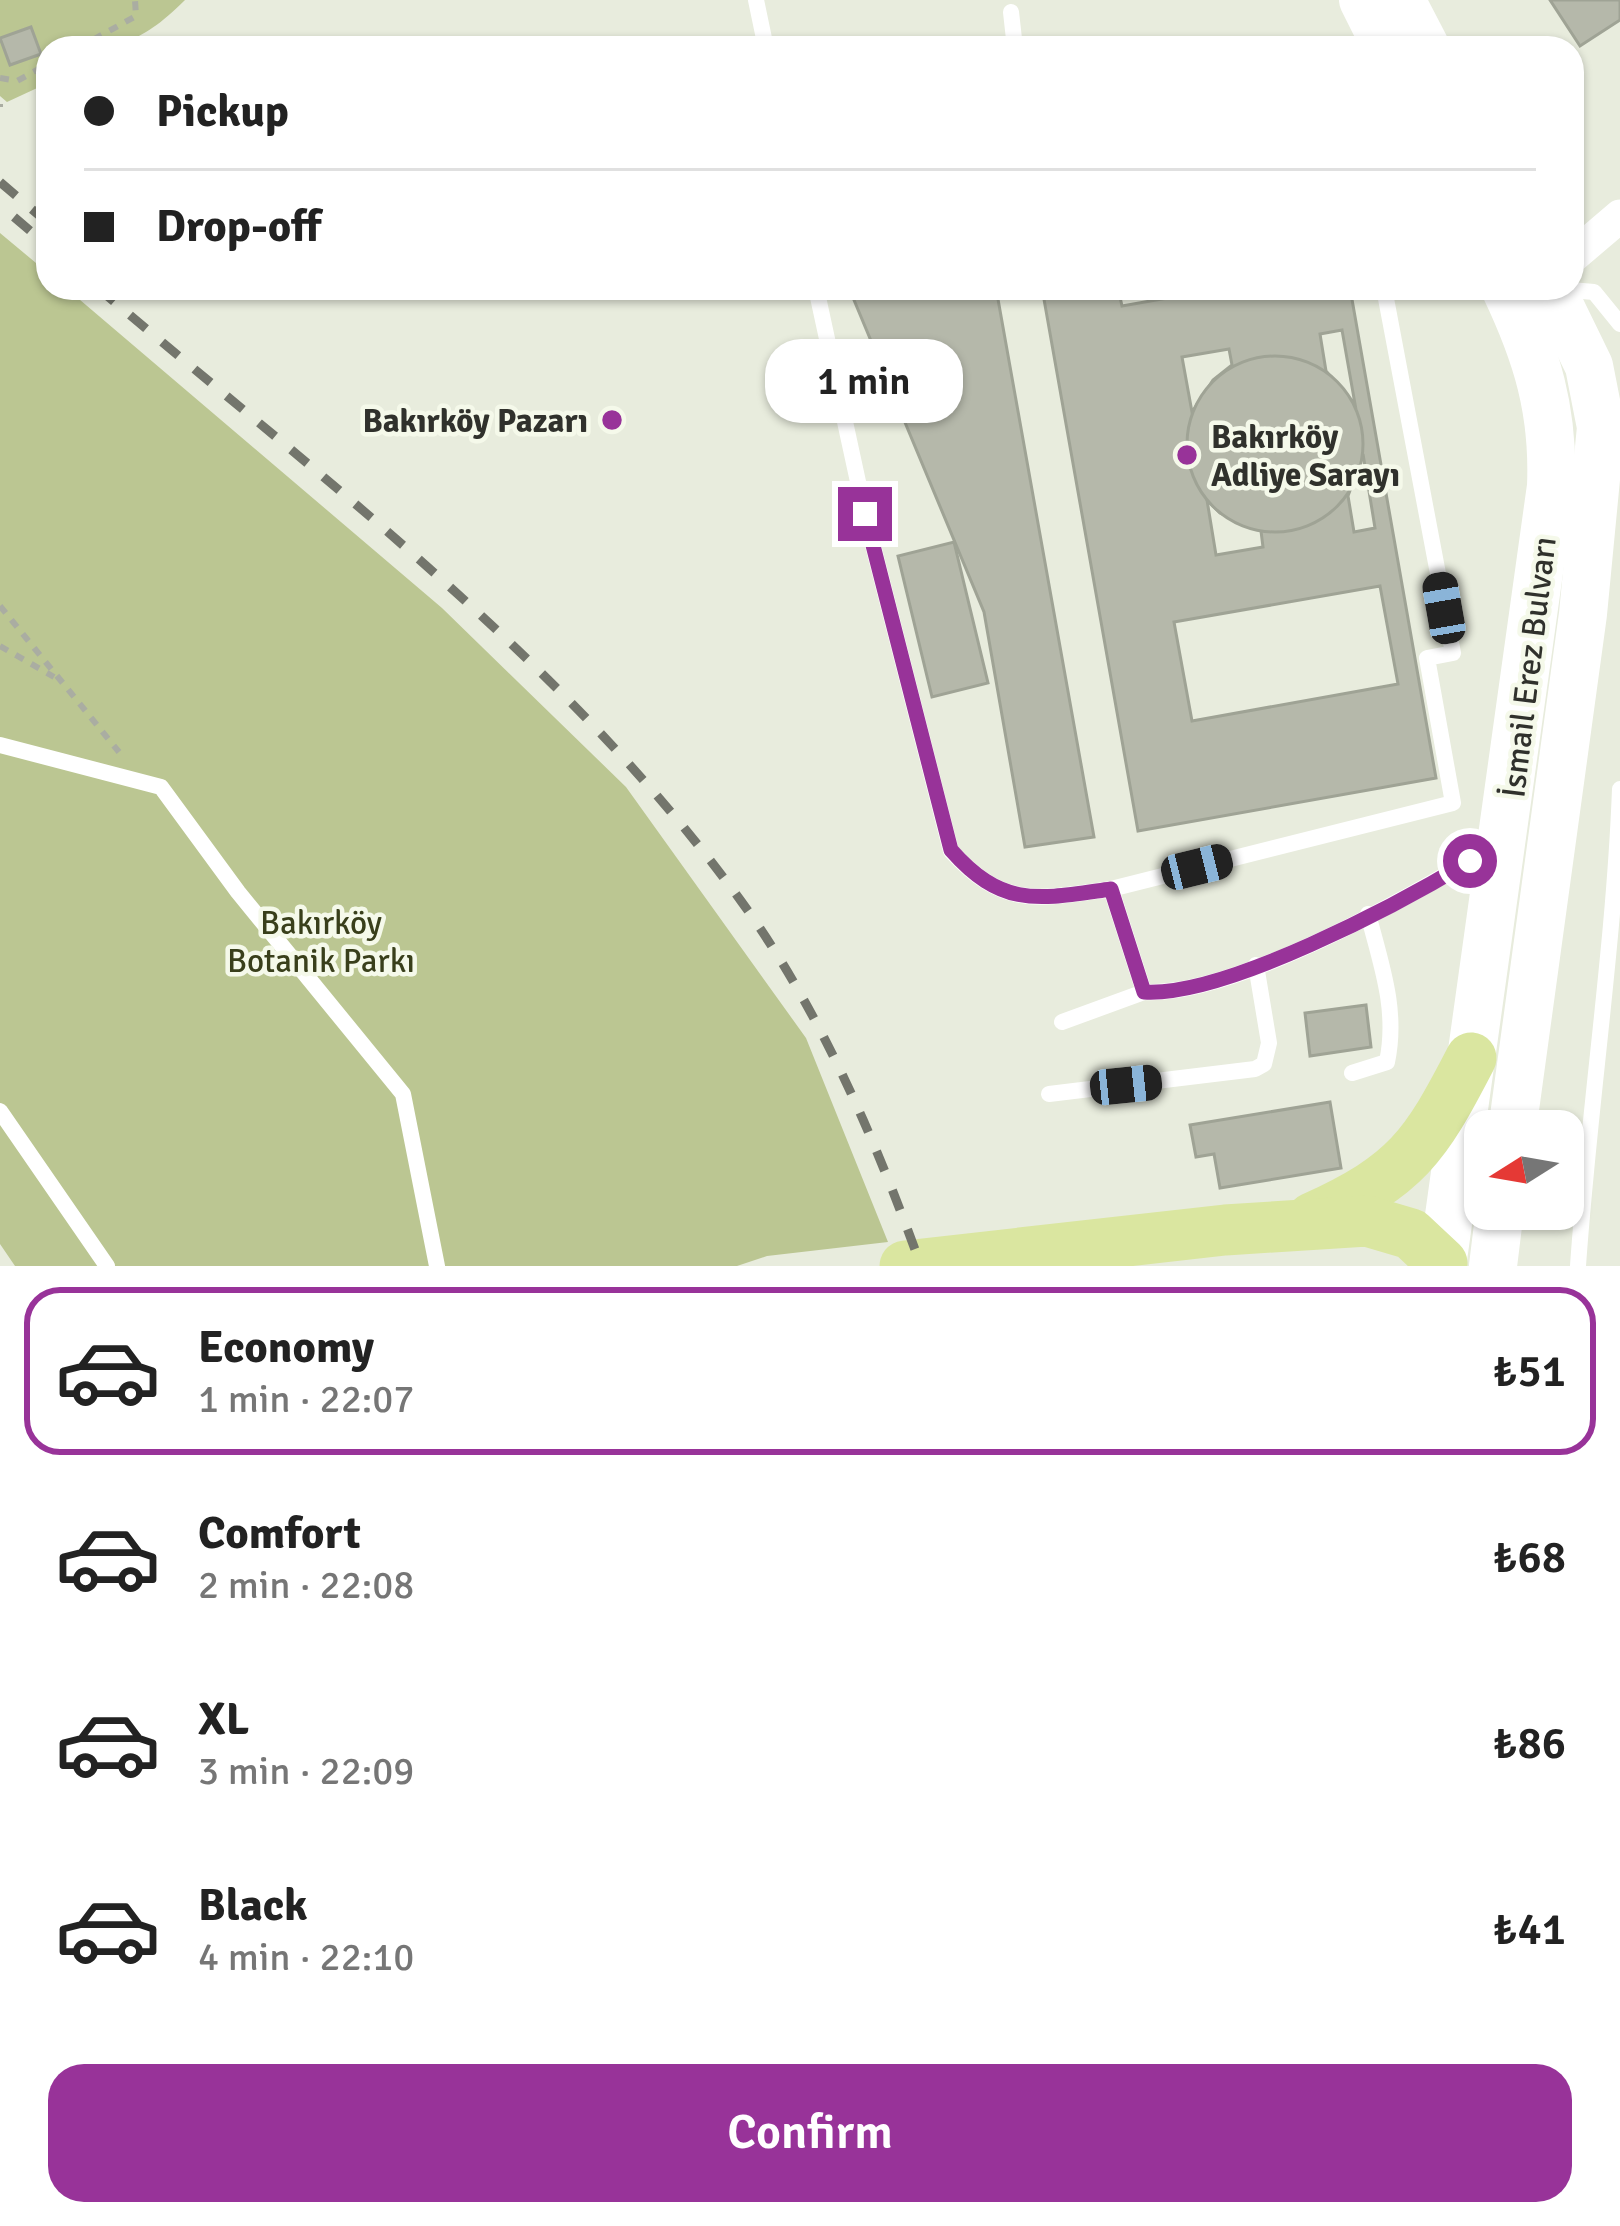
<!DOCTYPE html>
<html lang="en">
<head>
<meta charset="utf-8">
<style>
  :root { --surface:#fff; --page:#f2f2f2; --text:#222; --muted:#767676; --line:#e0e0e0; --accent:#983399 }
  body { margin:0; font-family:Signika,sans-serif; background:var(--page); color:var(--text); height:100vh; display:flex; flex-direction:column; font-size:45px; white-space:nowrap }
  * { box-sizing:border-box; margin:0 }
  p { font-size:39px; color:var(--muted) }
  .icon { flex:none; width:66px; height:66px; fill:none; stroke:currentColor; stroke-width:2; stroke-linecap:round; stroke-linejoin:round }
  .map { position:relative; height:1266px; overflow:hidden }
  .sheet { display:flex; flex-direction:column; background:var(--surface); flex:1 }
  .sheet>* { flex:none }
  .top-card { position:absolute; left:36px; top:36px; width:1548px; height:264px; border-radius:36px; box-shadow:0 3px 9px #0004; display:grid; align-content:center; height:264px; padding:0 48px; background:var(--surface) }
  .needle { width:78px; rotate:259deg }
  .fabs { position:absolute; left:1464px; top:1110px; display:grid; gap:24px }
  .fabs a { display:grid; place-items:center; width:120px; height:120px; border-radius:24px; background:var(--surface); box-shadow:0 3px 9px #0004; font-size:60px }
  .end { position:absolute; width:54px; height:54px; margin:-27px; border:15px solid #983399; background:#fff; box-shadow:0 0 0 6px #fff }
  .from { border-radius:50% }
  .bubble { position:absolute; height:84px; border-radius:36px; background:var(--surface); box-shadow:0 3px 9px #0004; font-size:39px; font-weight:600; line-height:84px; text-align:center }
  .car { position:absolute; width:36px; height:72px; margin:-36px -18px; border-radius:15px; box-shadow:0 0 9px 3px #0007; background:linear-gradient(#222 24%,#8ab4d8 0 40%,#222 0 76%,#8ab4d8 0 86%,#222 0) }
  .top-card b { display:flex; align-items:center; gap:42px; height:114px; font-size:45px }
  .top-card b+b { border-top:3px solid var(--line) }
  .top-card i { width:30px; height:30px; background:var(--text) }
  ul { padding:21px 0 0; list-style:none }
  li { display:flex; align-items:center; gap:36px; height:168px; margin:0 24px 18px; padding:0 24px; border:6px solid transparent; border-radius:36px }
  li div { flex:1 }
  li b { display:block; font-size:45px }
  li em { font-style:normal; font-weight:600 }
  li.selected { border-color:var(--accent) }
  li>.icon { width:108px; height:108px; stroke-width:1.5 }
  .action { display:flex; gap:24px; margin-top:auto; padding:24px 48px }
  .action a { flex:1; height:138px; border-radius:36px; background:var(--accent); color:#fff; font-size:48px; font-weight:600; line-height:138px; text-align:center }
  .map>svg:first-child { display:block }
  .green { fill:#bbc692 }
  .building { fill:#b5b8aa; stroke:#9fa395; stroke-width:3; fill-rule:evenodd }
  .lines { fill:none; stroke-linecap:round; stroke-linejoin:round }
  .path { stroke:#aaada2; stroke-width:6; stroke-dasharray:9 9; stroke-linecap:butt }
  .lane { stroke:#fff; stroke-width:16 }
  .street { stroke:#fff; stroke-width:33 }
  .secondary { stroke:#fff; stroke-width:48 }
  .primary { stroke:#dae6a0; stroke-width:51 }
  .rail { stroke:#73756c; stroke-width:9; stroke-dasharray:21 21; stroke-linecap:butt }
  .route { stroke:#983399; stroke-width:15 }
  .poi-dot { fill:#983399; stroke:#f5f9ea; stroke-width:4.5 }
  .labels { text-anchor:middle; stroke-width:9; stroke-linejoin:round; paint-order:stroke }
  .poi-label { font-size:33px; font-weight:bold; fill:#30312c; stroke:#f5f9ea; text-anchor:end }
  .street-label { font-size:33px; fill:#30312c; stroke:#f5f9ea }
  .park-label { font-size:33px; fill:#393f1b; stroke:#f5f9ea }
</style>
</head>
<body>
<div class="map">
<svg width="1620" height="1266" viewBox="0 0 1620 1266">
  <rect width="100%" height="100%" fill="#e8ecdd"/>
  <!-- green -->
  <g class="green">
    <path d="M0,0H185C136,49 113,48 48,48V83L7,102L0,96Z"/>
    <polygon points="0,233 48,273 48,288 66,288 442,608 626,787 806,1038 888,1242 767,1256 737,1266 15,1266 0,1244"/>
  </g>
  <!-- building -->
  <g class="building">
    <polygon points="1550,0 1620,0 1620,20 1580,46"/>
    <polygon points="31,27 41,54 10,65 0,38"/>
    <polygon points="849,288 996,288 1094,837 1025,847 984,612"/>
    <path d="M1042,288H1118L1122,306L1224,288H1350L1436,778L1138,831ZM1342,330L1355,404L1326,371L1320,334ZM1229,349L1232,365L1213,380L1192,412L1182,357ZM1363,454L1375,528L1354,532L1348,496ZM1207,500L1220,513L1261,531L1263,547L1216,555ZM1380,586L1398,684L1192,721L1174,622Z"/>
    <circle cx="1275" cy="444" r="88"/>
    <polygon points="954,542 988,683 932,697 898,556"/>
    <polygon points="1366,1005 1371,1047 1310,1056 1305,1013"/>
    <polygon points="1330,1102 1341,1168 1220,1188 1214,1154 1196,1157 1190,1125"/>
  </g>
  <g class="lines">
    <!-- path -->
    <g class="path">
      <polyline points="78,48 136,16 135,0"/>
      <polyline points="0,78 17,81 48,64"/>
      <polyline points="0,104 0,107"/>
      <polyline points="0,606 119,752"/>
      <polyline points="0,646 54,677"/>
    </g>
    <!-- lane -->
    <g class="lane">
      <polyline points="756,0 766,48"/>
      <polyline points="1011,12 1015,48"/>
      <polyline points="1256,48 1304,48"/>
      <path d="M816,288L865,514L951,851C1004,909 1038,899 1111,889L1144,992C1235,997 1415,894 1494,846"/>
      <polyline points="1559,289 1594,292 1620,324"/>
      <polyline points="0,745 161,787 238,892 403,1094 437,1266"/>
      <polyline points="1111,889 1453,803 1427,658 1453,653 1384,288"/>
      <polyline points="1062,1022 1144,992"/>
      <path d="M1352,1073L1387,1062C1398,1010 1381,964 1368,914"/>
      <polyline points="1049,1094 1255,1069 1264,1064 1269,1043 1256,965"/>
      <polyline points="0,1111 107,1266"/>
      <path d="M1578,1266C1589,1106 1614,948 1620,789"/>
    </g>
    <!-- street -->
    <polyline class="street" points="1572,257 1620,216"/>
    <!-- secondary -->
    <g class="secondary">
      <polyline points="1363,0 1387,48"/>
      <polyline points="1401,0 1426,48"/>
      <polyline points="1512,1131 1583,614 1601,427 1589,366 1551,288"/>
      <path d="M1442,1266L1551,486C1554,411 1537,355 1505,288"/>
      <polyline points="1493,1266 1500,1209"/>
    </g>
    <!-- primary -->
    <g class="primary">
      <path d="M1312,1218C1407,1175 1425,1147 1471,1058"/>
      <polyline points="905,1266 1225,1230 1367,1221 1411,1234 1442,1263"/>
    </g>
    <!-- rail -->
    <g class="rail">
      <polyline points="0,182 48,223"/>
      <polyline points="14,217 48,246"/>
      <path d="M98,288C323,480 565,660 741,901C820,1010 875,1139 921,1266"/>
    </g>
  </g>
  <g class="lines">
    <!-- route -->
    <path class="route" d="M865,514L951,850C1003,909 1039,899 1111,889L1144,992C1225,997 1399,904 1470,861"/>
  </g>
  <!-- markers -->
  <g class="poi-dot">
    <circle cx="612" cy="420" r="12"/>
    <circle cx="1187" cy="455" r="12"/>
  </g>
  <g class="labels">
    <!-- poi labels -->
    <g class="poi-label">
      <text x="588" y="432">Bakırköy Pazarı</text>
      <text x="1211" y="448" text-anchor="start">Bakırköy<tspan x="1211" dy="38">Adliye Sarayı</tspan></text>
    </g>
    <!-- street labels -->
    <g class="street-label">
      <text transform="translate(1528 667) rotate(-83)" y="12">İsmail Erez Bulvarı</text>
    </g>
    <!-- park labels -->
    <g class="park-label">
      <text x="321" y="934">Bakırköy<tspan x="321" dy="38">Botanik Parkı</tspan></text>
    </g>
  </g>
</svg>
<div class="fabs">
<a><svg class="needle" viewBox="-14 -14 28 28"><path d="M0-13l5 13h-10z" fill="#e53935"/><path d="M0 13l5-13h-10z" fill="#767676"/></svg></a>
</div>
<i class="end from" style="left:1470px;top:861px"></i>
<i class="end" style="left:865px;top:514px"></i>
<div class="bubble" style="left:765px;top:339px;width:198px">1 min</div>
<i class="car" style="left:1444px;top:608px;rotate:350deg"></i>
<i class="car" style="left:1197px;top:867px;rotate:76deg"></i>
<i class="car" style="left:1126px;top:1085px;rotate:84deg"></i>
<div class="top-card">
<b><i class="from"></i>Pickup</b>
<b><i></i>Drop-off</b>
</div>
</div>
<section class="sheet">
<ul>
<li class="selected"><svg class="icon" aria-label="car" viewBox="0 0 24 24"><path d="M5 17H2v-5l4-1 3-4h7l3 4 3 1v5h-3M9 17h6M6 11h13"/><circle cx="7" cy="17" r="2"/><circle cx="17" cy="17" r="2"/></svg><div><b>Economy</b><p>1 min · 22:07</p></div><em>₺51</em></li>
<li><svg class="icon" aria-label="car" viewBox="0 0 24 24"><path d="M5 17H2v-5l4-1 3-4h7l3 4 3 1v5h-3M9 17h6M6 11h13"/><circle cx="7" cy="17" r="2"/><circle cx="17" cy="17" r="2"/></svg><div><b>Comfort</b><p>2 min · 22:08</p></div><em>₺68</em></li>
<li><svg class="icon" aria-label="car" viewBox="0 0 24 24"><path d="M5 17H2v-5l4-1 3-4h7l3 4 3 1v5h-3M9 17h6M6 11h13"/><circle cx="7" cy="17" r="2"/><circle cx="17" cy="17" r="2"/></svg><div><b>XL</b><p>3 min · 22:09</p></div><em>₺86</em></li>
<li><svg class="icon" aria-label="car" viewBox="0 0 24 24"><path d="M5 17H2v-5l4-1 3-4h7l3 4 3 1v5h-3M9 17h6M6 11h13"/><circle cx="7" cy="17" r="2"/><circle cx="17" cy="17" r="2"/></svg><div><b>Black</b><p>4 min · 22:10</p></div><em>₺41</em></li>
</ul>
<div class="action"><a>Confirm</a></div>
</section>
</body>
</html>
